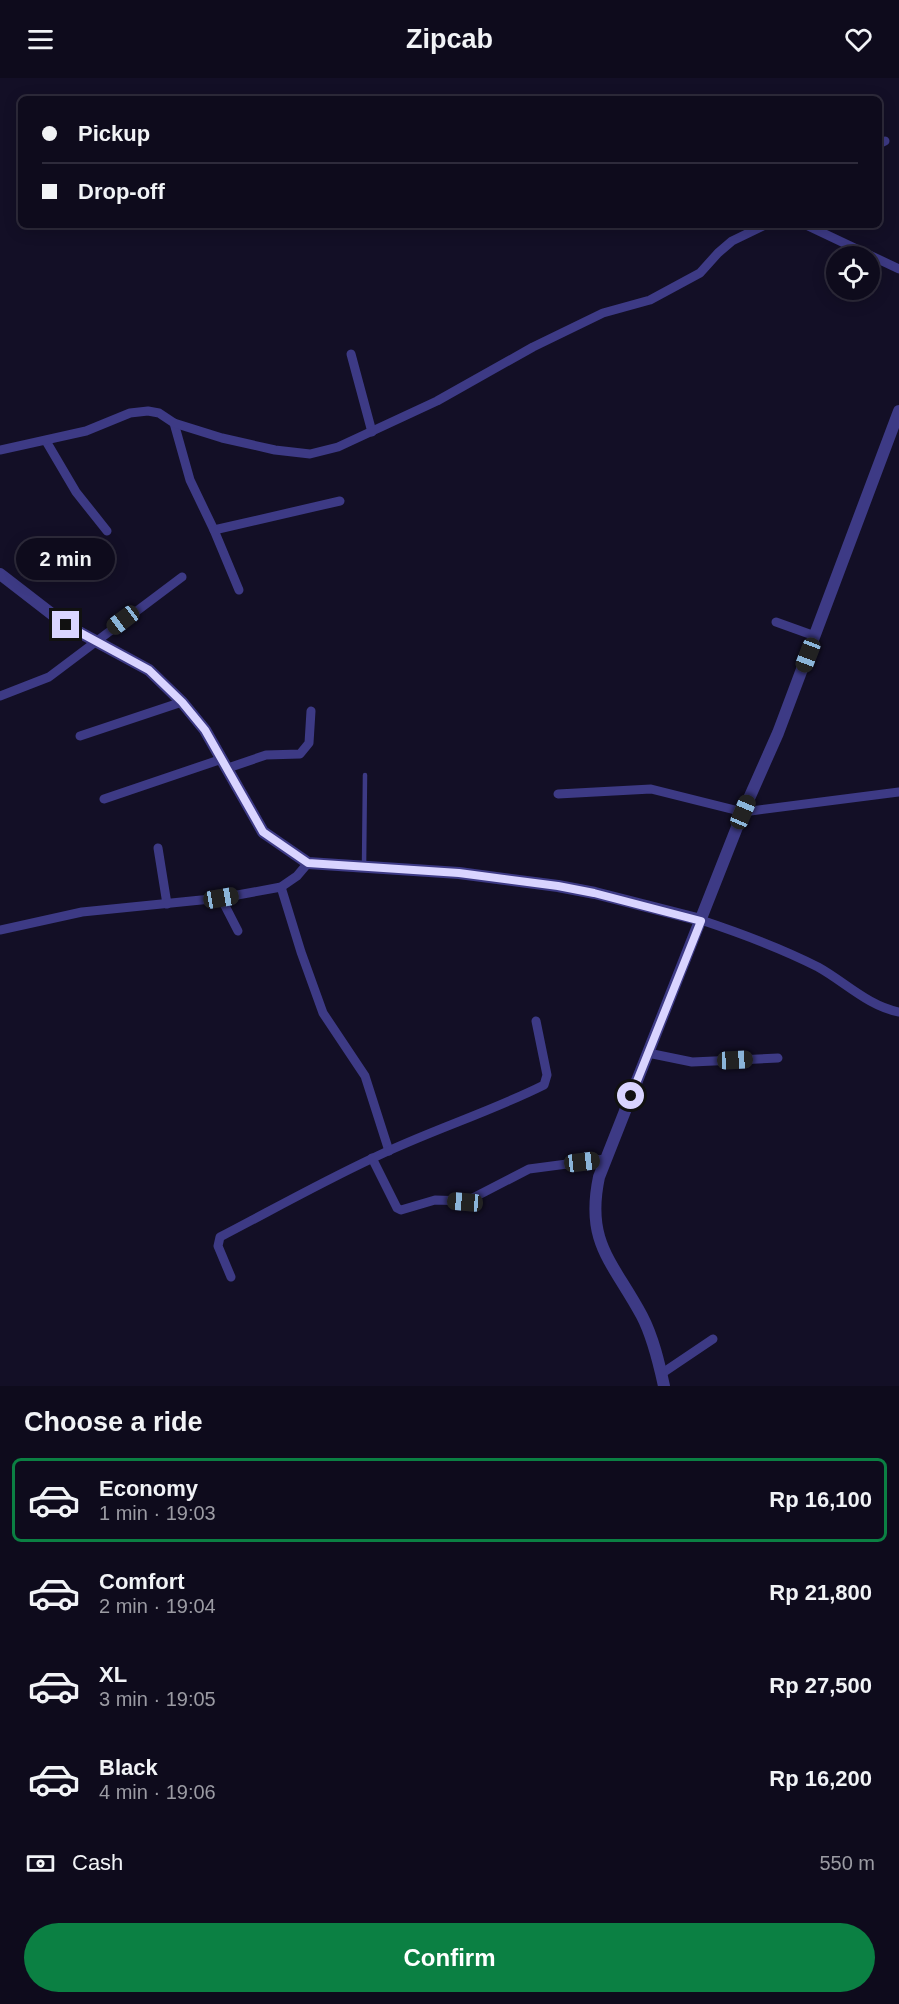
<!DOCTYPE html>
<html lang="en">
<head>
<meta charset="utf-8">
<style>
  :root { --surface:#0e0b1c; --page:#1c1929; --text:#f1f3f6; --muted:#9b9ba3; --line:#2e2b3b; --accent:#0b8043 }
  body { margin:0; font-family:Arial,sans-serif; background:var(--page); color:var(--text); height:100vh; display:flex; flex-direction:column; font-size:22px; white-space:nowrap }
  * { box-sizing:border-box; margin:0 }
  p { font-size:20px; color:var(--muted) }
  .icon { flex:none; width:33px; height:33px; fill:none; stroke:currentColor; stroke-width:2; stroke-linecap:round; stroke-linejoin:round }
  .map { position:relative; height:1308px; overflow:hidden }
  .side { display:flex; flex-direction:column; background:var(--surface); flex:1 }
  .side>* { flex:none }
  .hud { position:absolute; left:18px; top:18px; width:864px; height:132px; border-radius:9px; box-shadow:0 3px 15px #0003,0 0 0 2px var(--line); display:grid; align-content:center; height:132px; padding:0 24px; background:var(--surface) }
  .fabs { position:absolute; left:826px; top:168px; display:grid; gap:12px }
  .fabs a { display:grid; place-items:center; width:54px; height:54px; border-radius:50%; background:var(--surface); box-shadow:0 3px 15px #0003,0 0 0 2px var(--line); font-size:30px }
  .end { position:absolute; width:27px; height:27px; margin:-14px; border:8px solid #d9d4ff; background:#111; box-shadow:0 0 0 3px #111 }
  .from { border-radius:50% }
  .bubble { position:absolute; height:42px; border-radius:21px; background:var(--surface); box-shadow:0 3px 15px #0003,0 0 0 2px var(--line); font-size:20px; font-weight:700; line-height:42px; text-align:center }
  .car { position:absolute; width:18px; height:36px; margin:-18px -9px; border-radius:8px; box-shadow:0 0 4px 2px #0007; background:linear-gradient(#222 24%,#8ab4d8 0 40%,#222 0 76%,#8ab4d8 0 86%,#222 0) }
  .hud b { display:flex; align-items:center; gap:21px; height:57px; font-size:22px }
  .hud b+b { border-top:2px solid var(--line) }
  .hud i { width:15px; height:15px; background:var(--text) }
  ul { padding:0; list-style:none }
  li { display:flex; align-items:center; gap:18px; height:84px; margin:0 12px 9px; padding:0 12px; border:3px solid transparent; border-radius:9px }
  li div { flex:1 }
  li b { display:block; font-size:22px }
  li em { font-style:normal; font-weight:700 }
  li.current { border-color:var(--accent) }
  li>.icon { width:54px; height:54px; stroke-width:1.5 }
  h2 { padding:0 24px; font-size:27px; line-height:72px }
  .pay { display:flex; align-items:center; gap:15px; height:66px; padding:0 24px; font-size:22px }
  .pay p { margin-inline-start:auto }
  .action { display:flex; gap:12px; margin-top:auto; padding:12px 24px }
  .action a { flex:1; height:69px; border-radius:36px; background:var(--accent); color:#fff; font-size:24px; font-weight:700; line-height:69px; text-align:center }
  header { display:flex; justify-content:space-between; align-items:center; height:78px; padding:0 24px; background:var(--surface); font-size:27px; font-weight:700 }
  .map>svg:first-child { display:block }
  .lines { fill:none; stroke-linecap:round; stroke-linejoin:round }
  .service { stroke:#3d3a85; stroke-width:4.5 }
  .minor { stroke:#3d3a85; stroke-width:9 }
  .tertiary { stroke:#3d3a85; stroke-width:12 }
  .route { stroke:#d9d4ff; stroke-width:8 }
</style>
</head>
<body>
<header><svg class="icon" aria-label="menu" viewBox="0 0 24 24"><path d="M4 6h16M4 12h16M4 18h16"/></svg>Zipcab<svg class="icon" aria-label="heart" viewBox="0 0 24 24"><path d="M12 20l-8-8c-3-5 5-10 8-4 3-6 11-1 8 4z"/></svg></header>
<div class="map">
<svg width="899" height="1308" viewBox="0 0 899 1308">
  <rect width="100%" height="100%" fill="#130f26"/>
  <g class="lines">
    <!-- service -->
    <polyline class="service" points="364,788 365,697"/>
    <!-- minor -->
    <g class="minor">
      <polyline points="879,66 885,63"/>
      <polyline points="806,147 899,191"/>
      <polyline points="351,276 372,354"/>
      <polyline points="174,345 190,402 214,452 340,423"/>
      <polyline points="46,363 76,414 107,453"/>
      <polyline points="0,372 86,353 130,335 148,333 159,335 174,345 222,360 275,372 310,376 338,369 437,323 533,269 603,235 650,222 700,195 718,175 732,163 765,147"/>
      <polyline points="214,452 239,512"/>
      <polyline points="776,544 815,558"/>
      <polyline points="0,618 49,599 182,499"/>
      <polyline points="80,658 182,624"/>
      <polyline points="228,690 266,677 300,676 309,665 311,633"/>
      <polyline points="558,716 651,711 743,734 899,714"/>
      <polyline points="104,721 222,681"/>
      <polyline points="158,770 167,826"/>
      <polyline points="281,809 301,874 323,935 365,998 389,1073"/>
      <polyline points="221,820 238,853"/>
      <path d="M701,842C740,855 781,870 818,889C845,904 868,928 899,934"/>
      <polyline points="0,852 82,834 221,820 281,809 297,798 308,785"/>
      <polyline points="648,975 692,984 778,980"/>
      <polyline points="372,1080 397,1130 401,1132 435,1122 467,1123 529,1091 605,1081"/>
      <path d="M231,1199L218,1168L220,1159C270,1133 320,1105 371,1081C428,1053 488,1035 544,1007L547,997L536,943"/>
      <polyline points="661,1296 713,1261"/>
    </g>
    <!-- tertiary -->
    <g class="tertiary">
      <polyline points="0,496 66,547 149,592 182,624 205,652 263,754 308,785 459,795 558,808 595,815 701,842"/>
      <path d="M664,1308C659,1285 653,1259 642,1238C613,1184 585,1165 599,1099L743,734L778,655L899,333"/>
    </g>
  </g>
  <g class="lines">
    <!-- route -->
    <polyline class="route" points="66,547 149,592 182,624 205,652 263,754 308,785 459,795 558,808 594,815 701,843 631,1018"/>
  </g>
</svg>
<div class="fabs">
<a><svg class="icon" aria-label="locate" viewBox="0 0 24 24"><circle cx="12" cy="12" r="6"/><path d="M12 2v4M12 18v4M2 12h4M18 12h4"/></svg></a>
</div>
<i class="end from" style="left:631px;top:1018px"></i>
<i class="end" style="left:66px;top:547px"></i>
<div class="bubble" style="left:16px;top:460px;width:99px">2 min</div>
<i class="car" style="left:123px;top:542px;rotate:233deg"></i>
<i class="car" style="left:808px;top:577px;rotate:201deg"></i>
<i class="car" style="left:743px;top:734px;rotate:23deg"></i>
<i class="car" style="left:221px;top:820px;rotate:80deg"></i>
<i class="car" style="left:735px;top:982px;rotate:87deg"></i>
<i class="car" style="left:582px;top:1084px;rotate:83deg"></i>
<i class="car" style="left:465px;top:1124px;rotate:275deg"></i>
<div class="hud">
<b><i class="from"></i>Pickup</b>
<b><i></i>Drop-off</b>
</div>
</div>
<section class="side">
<h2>Choose a ride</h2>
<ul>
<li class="current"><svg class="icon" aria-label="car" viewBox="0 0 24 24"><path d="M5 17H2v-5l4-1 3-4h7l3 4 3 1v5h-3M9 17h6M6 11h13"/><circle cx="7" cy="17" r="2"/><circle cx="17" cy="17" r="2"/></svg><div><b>Economy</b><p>1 min · 19:03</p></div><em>Rp 16,100</em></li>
<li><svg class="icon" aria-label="car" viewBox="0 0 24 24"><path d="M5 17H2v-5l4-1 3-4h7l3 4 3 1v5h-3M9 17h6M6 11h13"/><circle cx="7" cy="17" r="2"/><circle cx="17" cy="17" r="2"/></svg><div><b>Comfort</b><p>2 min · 19:04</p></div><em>Rp 21,800</em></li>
<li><svg class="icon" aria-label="car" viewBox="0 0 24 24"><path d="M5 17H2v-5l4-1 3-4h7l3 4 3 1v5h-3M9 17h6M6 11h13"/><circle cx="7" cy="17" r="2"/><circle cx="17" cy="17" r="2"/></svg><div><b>XL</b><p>3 min · 19:05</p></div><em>Rp 27,500</em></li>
<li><svg class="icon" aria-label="car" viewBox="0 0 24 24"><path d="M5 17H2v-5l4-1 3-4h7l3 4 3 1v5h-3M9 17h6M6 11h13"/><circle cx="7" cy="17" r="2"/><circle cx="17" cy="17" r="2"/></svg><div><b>Black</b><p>4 min · 19:06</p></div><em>Rp 16,200</em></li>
</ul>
<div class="pay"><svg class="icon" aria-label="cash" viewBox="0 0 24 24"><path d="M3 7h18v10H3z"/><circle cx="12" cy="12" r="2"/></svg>Cash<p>550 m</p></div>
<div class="action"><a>Confirm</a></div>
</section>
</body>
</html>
